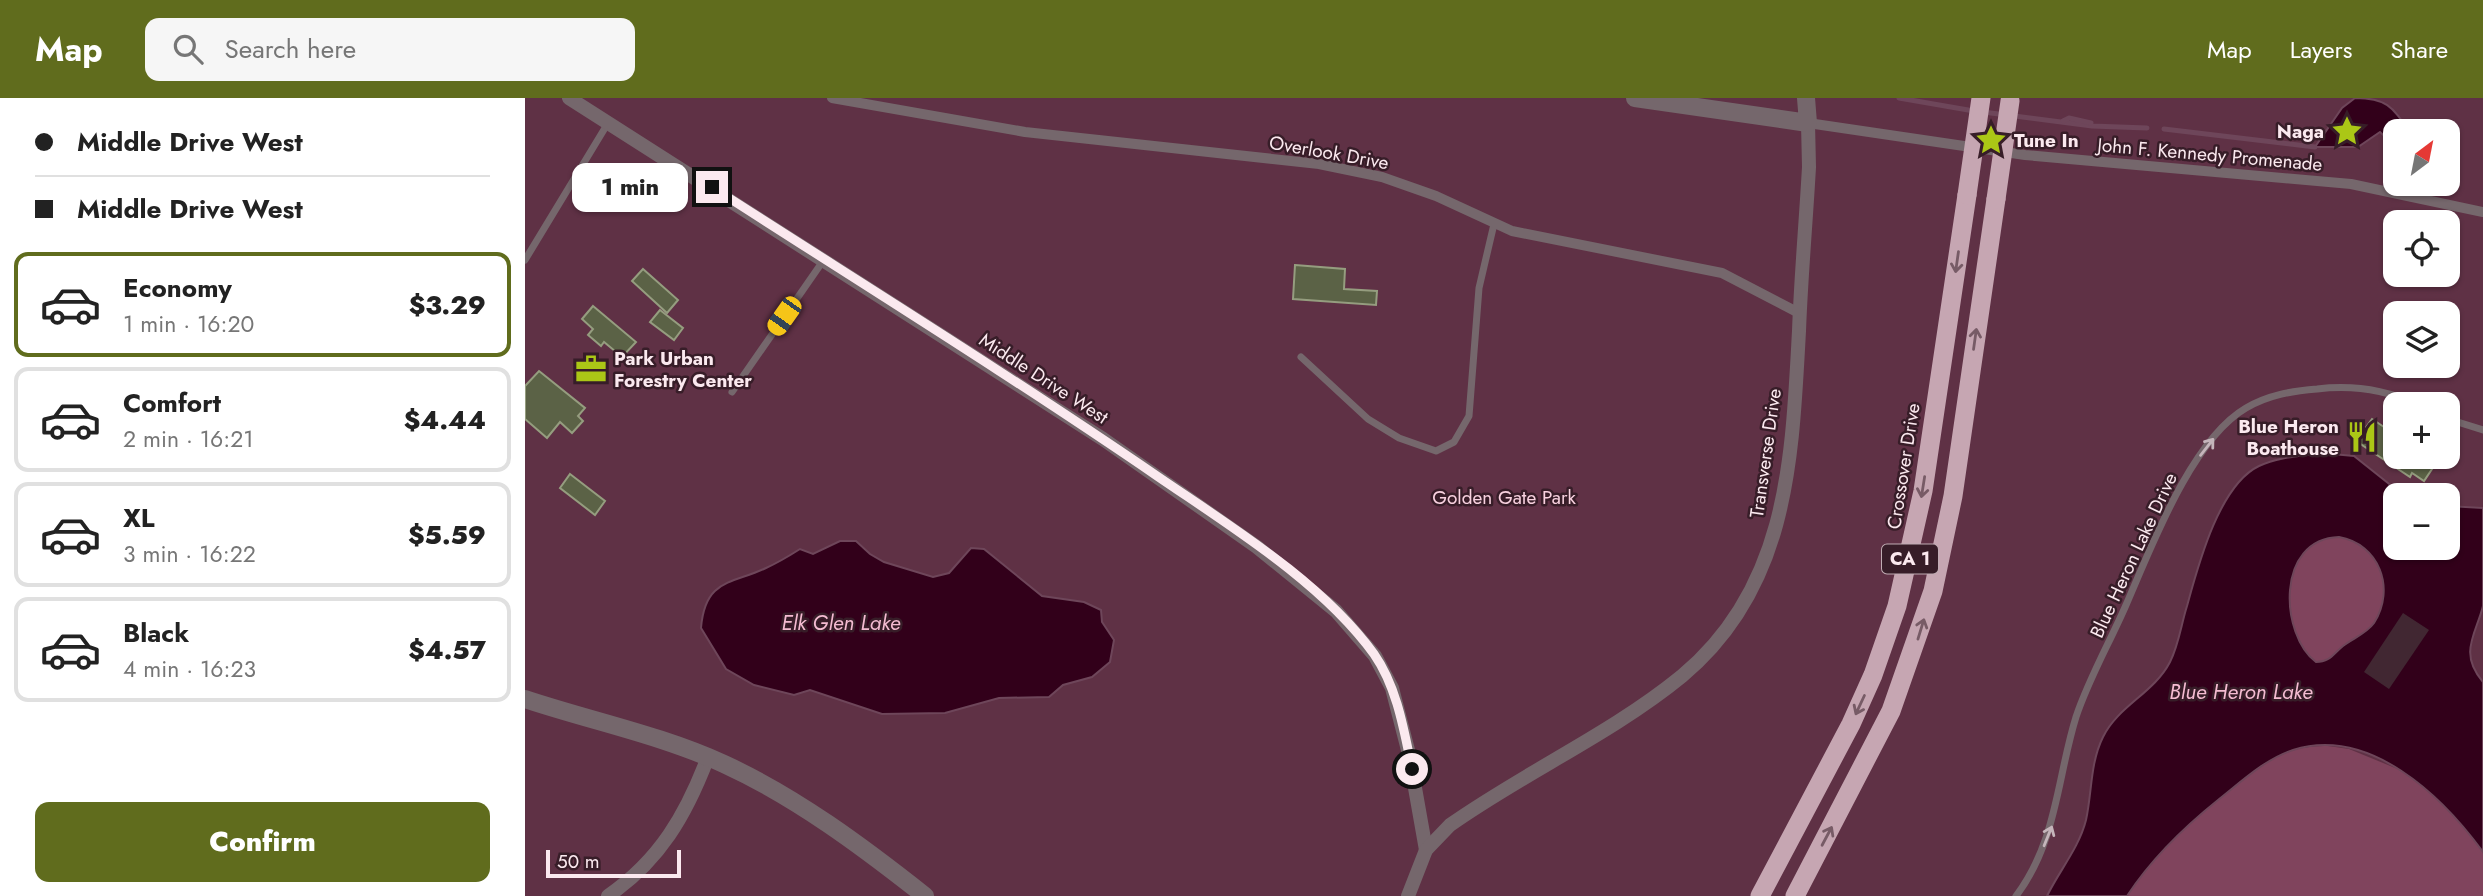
<!DOCTYPE html>
<html lang="en">
<head>
<meta charset="utf-8">
<style>
  :root { --surface:#fff; --page:#f6f6f6; --text:#222; --muted:#767676; --line:#e0e0e0; --accent:#606c1d }
  body { margin:0; font-family:Jost,sans-serif; background:var(--page); color:var(--text); height:100vh; display:flex; flex-direction:column; font-size:26px; white-space:nowrap }
  * { box-sizing:border-box; margin:0 }
  p { font-size:23px; color:var(--muted) }
  .icon { flex:none; width:38px; height:38px; fill:none; stroke:currentColor; stroke-width:2; stroke-linecap:round; stroke-linejoin:round }
  .map { position:relative; flex:1; overflow:hidden }
  .sheet { display:flex; flex-direction:column; background:var(--surface); width:525px }
  .sheet>* { flex:none }
  .banner { display:grid; align-content:center; height:154px; padding:0 35px; background:var(--surface) }
  .needle { width:46px; rotate:32deg }
  .fabs { position:absolute; left:1858px; top:21px; display:grid; gap:14px }
  .fabs a { display:grid; place-items:center; width:77px; height:77px; border-radius:14px; background:var(--surface); box-shadow:0 2px 5px #0004; font-size:35px }
  .scale { position:absolute; left:21px; bottom:18px; width:135px; box-sizing:border-box; padding-left:7px; border:4px solid #fbe9ef; border-top:0; font-size:19px; line-height:24px; white-space:nowrap; color:#fbe9ef; -webkit-text-stroke:5px #371d28; paint-order:stroke }
  .end { position:absolute; width:32px; height:32px; margin:-16px; border:9px solid #fbe9ef; background:#111; box-shadow:0 0 0 4px #111 }
  .from { border-radius:50% }
  .bubble { position:absolute; height:49px; border-radius:14px; background:var(--surface); box-shadow:0 2px 5px #0004; font-size:23px; font-weight:800; line-height:49px; text-align:center }
  .car { position:absolute; width:21px; height:42px; margin:-21px -10px; border-radius:9px; box-shadow:0 0 5px 2px #0007; background:linear-gradient(#f5c518 24%,#345 0 40%,#f5c518 0 76%,#345 0 86%,#f5c518 0) }
  .banner b { display:flex; align-items:center; gap:24px; height:66px; font-size:26px }
  .banner b+b { border-top:2px solid var(--line) }
  .banner i { width:18px; height:18px; background:var(--text) }
  ul { padding:0; list-style:none }
  li { display:flex; align-items:center; gap:21px; height:105px; margin:0 14px 10px; padding:0 21px; border:4px solid var(--line); border-radius:14px }
  li div { flex:1 }
  li b { display:block; font-size:26px }
  li em { font-style:normal; font-weight:800 }
  li.on { border-color:var(--accent) }
  li>.icon { width:63px; height:63px; stroke-width:1.5 }
  .action { display:flex; gap:14px; margin-top:auto; padding:14px 35px }
  .action a { flex:1; height:80px; border-radius:14px; background:var(--accent); color:#fff; font-size:28px; font-weight:800; line-height:80px; text-align:center }
  header { display:flex; align-items:center; gap:42px; box-sizing:border-box; height:98px; padding:0 35px; background:var(--accent); color:#fff }
  header strong { font-size:33px }
  nav { display:flex; gap:38px; margin-inline-start:auto; font-size:24px }
  .search { width:490px; height:63px; background:var(--page); display:flex; align-items:center; gap:18px; box-sizing:border-box; padding:0 24px; border-radius:14px; color:var(--muted); font-size:26px }
  main { display:flex; flex:1; min-height:0 }
  .map>svg:first-child { display:block }
  .green { fill:#5f3145; fill-rule:evenodd }
  .forest { fill:#80445d }
  .water { fill:#32001a; stroke:#6e465a; stroke-width:2; fill-rule:evenodd }
  .pier { fill:#412732 }
  .lines { fill:none; stroke-linecap:round; stroke-linejoin:round }
  .stream { stroke:#6e465a; stroke-width:5 }
  .building { fill:#5b6246; stroke:#959d7f; stroke-width:2 }
  .service { stroke:#75676c; stroke-width:7 }
  .pedestrian { stroke:#75676c; stroke-width:10 }
  .minor { stroke:#75676c; stroke-width:14 }
  .tertiary { stroke:#75676c; stroke-width:18 }
  .trunk { stroke:#c6a6b2; stroke-width:19 }
  .trunk-bridge { stroke:#c6a6b2; stroke-width:19 }
  .oneway { stroke:#775b66 }
  .oneway2 { stroke:#c5b5bb }
  .route { stroke:#fbe9ef; stroke-width:9 }
  .labels { text-anchor:middle; stroke-width:5; stroke-linejoin:round; paint-order:stroke }
  .shield { fill:#371d28; stroke:#c0acb3; stroke-width:2 }
  .shield-label { font-size:18px; font-weight:bold; fill:#fbe9ef }
  .poi-label { font-size:19px; font-weight:bold; fill:#fbe9ef; stroke:#371d28; text-anchor:end }
  .street-label { font-size:19px; fill:#fbe9ef; stroke:#371d28 }
  .park-label { font-size:19px; fill:#f8d1df; stroke:#371d28 }
  .water-label { font-size:21px; font-style:italic; fill:#f4bbd1; stroke:#371d28 }
</style>
</head>
<body>
<header>
<strong>Map</strong>
<div class="search"><svg class="icon" aria-label="search" viewBox="0 0 24 24"><circle cx="10" cy="10" r="6"/><path d="M15 15l6 6"/></svg>Search here</div>
<nav><a>Map</a><a>Layers</a><a>Share</a></nav>
</header>
<main>
<section class="sheet">
<div class="banner">
<b><i class="from"></i>Middle Drive West</b>
<b><i></i>Middle Drive West</b>
</div>
<ul>
<li class="on"><svg class="icon" aria-label="car" viewBox="0 0 24 24"><path d="M5 17H2v-5l4-1 3-4h7l3 4 3 1v5h-3M9 17h6M6 11h13"/><circle cx="7" cy="17" r="2"/><circle cx="17" cy="17" r="2"/></svg><div><b>Economy</b><p>1 min · 16:20</p></div><em>$3.29</em></li>
<li><svg class="icon" aria-label="car" viewBox="0 0 24 24"><path d="M5 17H2v-5l4-1 3-4h7l3 4 3 1v5h-3M9 17h6M6 11h13"/><circle cx="7" cy="17" r="2"/><circle cx="17" cy="17" r="2"/></svg><div><b>Comfort</b><p>2 min · 16:21</p></div><em>$4.44</em></li>
<li><svg class="icon" aria-label="car" viewBox="0 0 24 24"><path d="M5 17H2v-5l4-1 3-4h7l3 4 3 1v5h-3M9 17h6M6 11h13"/><circle cx="7" cy="17" r="2"/><circle cx="17" cy="17" r="2"/></svg><div><b>XL</b><p>3 min · 16:22</p></div><em>$5.59</em></li>
<li><svg class="icon" aria-label="car" viewBox="0 0 24 24"><path d="M5 17H2v-5l4-1 3-4h7l3 4 3 1v5h-3M9 17h6M6 11h13"/><circle cx="7" cy="17" r="2"/><circle cx="17" cy="17" r="2"/></svg><div><b>Black</b><p>4 min · 16:23</p></div><em>$4.57</em></li>
</ul>
<div class="action"><a>Confirm</a></div>
</section>
<div class="map">
<svg width="1958" height="798" viewBox="0 0 1958 798">
  <rect width="100%" height="100%" fill="#412732"/>
  <!-- green -->
  <path class="green" d="M0,0H1958V798H0ZM1871,33H1923V86H1871ZM1871,124H1923V177H1871ZM1871,215H1923V268H1871ZM1871,306H1923V359H1871ZM1871,397H1923V450H1871Z"/>
  <!-- forest -->
  <g class="forest">
    <path d="M1814,439C1854,446 1871,490 1849,525C1841,536 1828,540 1818,548C1808,556 1805,564 1791,564C1755,537 1750,441 1814,439Z"/>
    <path d="M1803,648L1824,651L1880,674L1919,704L1958,754V798H1602C1634,750 1711,673 1766,653C1778,649 1791,648 1803,648Z"/>
  </g>
  <!-- water -->
  <g class="water">
    <path d="M1830,0C1861,0 1867,8 1884,33H1871V49L1855,34L1833,49H1790L1817,10Z"/>
    <path d="M1796,355L1829,358L1878,397H1871V450H1923V408L1958,410C1958,433 1958,487 1958,508C1951,536 1933,555 1958,584V754C1917,698 1845,628 1768,652C1740,661 1716,684 1693,702C1658,730 1627,760 1602,798H1522C1534,773 1554,750 1561,722C1567,695 1565,665 1578,639C1593,608 1629,595 1645,564C1654,546 1656,527 1662,508C1673,468 1694,387 1734,368C1753,359 1775,358 1796,355ZM1814,439C1854,446 1871,490 1849,525C1841,536 1828,540 1818,548C1808,556 1805,564 1791,564C1755,537 1750,441 1814,439Z"/>
    <path d="M315,443H331L345,456L359,464L408,479L424,475L446,450L459,451L517,498L559,504L576,512L577,524L589,542L585,564L567,579L538,587L524,599L474,600L420,615L357,616L285,592L269,597L229,587L201,571L176,530C180,480 208,486 241,470C252,465 264,458 275,451L288,456Z"/>
  </g>
  <!-- pier -->
  <polygon class="pier" points="1878,515 1904,532 1864,591 1839,574"/>
  <g class="lines">
    <!-- stream -->
    <g class="stream">
      <polyline points="1374,0 1449,13"/>
      <polyline points="1458,14 1567,28 1622,30"/>
      <polyline points="1538,23 1544,20 1566,25"/>
      <polyline points="1639,31 1790,49"/>
    </g>
  </g>
  <!-- building -->
  <g class="building">
    <polygon points="770,167 820,171 819,191 852,193 851,207 768,201"/>
    <polygon points="118,171 153,202 142,215 107,183"/>
    <polygon points="68,208 111,244 97,259 79,244 76,248 63,237 68,231 57,221"/>
    <polygon points="135,212 158,230 149,242 125,224"/>
    <polygon points="14,273 60,310 53,318 58,323 47,335 35,324 22,340 0,321 0,288"/>
    <polygon points="1847,321 1871,337 1871,359 1902,359 1911,365 1899,383 1887,375 1885,379 1831,343"/>
    <polygon points="45,376 80,403 70,417 35,390"/>
  </g>
  <g class="lines">
    <!-- service -->
    <g class="service">
      <polyline points="0,162 83,25"/>
      <polyline points="776,259 843,321 874,340 911,353 929,344 944,318 954,190 969,126"/>
      <polyline points="207,294 298,163"/>
      <polyline points="1923,321 1958,332"/>
      <path d="M1491,798C1532,744 1532,680 1551,619C1564,580 1585,544 1601,507C1626,450 1666,342 1721,310C1743,297 1767,293 1792,291C1827,287 1859,291 1890,306"/>
    </g>
    <!-- pedestrian -->
    <g class="pedestrian">
      <polyline points="307,0 500,34 794,66 857,79 911,98 987,133 1197,175 1274,215"/>
      <polyline points="1283,25 1500,57 1826,86 1958,114"/>
    </g>
    <!-- minor -->
    <g class="minor">
      <polyline points="44,0 578,341 732,449 811,513 850,558 867,590 884,656 901,752"/>
      <path d="M83,798C135,762 161,717 183,659"/>
      <path d="M883,798L901,752L925,727C1000,674 1086,636 1157,578C1264,489 1267,360 1274,233C1276,178 1281,123 1284,69L1283,25"/>
    </g>
    <!-- tertiary -->
    <g class="tertiary">
      <polyline points="1110,0 1283,25 1281,0"/>
      <path d="M0,601C66,623 136,637 199,666C271,699 338,749 400,798"/>
    </g>
    <!-- trunk -->
    <g class="trunk">
      <polyline points="1235,798 1326,626 1348,577 1372,508 1398,393 1442,97"/>
      <polyline points="1270,798 1366,613 1408,493 1428,398 1471,101"/>
    </g>
    <!-- trunk-bridge -->
    <g class="trunk-bridge">
      <polyline points="1442,97 1456,0"/>
      <polyline points="1471,101 1485,3"/>
    </g>
  </g>
  <!-- one-way arrows -->
  <defs><path id="oneway-shaft" d="M-6 0H5M1.5-3L5.5 0L1.5 3" fill="none" stroke-width="1.6" stroke-linecap="round" stroke-linejoin="round" transform="scale(1.75)"/></defs>
  <g class="oneway">
    <use href="#oneway-shaft" transform="translate(1432 164) rotate(98)"/>
    <use href="#oneway-shaft" transform="translate(1450 241) rotate(-82)"/>
    <use href="#oneway-shaft" transform="translate(1398 389) rotate(99)"/>
    <use href="#oneway-shaft" transform="translate(1396 531) rotate(-73)"/>
    <use href="#oneway-shaft" transform="translate(1335 607) rotate(115)"/>
    <use href="#oneway-shaft" transform="translate(1302 738) rotate(-62)"/>
  </g>
  <g class="oneway2">
    <use href="#oneway-shaft" transform="translate(1682 349) rotate(-52)"/>
    <use href="#oneway-shaft" transform="translate(1523 738) rotate(-68)"/>
  </g>
  <g class="lines">
    <!-- route -->
    <path class="route" d="M187,89C336,185 486,278 632,378C705,428 797,484 849,556C872,589 879,632 887,671"/>
  </g>
  <!-- icons -->
  <defs>
    <symbol id="sight-bare" viewBox="-9 -9 18 18"><path d="M0-6L1.8-2.2L6-1.7L2.9 1.2L3.7 5.4L0 3.3L-3.7 5.4L-2.9 1.2L-6-1.7L-1.8-2.2Z" fill="#abc716" stroke="#371d28" stroke-width="2.5" paint-order="stroke"/></symbol>
    <symbol id="office-bare" viewBox="-9 -9 18 18"><path d="M-6-3h4V-5.5h4V-3h4V5H-6ZM-1-4.5V-3h2v-1.5ZM-6 0V1H6V0Z" fill="#abc716" stroke="#371d28" stroke-width="2.5" paint-order="stroke"/></symbol>
    <symbol id="restaurant-bare" viewBox="-9 -9 18 18"><path d="M-5-6h1v4h1v-4h1v4h1v-4h1v5L-1.5 .5V6h-2V.5L-5-1ZM5-6V6H3V1.5H1.5Q1.5-4 5-6Z" fill="#abc716" stroke="#371d28" stroke-width="2.5" paint-order="stroke"/></symbol>
  </defs>
  <g fill-rule="evenodd">
    <use href="#sight-bare" x="1800" y="11" width="44" height="44"/>
    <use href="#sight-bare" x="1444" y="20" width="44" height="44"/>
    <use href="#office-bare" x="44" y="249" width="44" height="44"/>
    <use href="#restaurant-bare" x="1815" y="317" width="44" height="44"/>
  </g>
  <g class="labels">
    <!-- shield labels -->
    <rect class="shield" x="1357" y="446.5" width="56" height="29" rx="5"/>
    <g class="shield-label">
      <text x="1385" y="467">CA 1</text>
    </g>
    <!-- poi labels -->
    <g class="poi-label">
      <text x="1799" y="40">Naga</text>
      <text x="1489" y="49" text-anchor="start">Tune In</text>
      <text x="89" y="267" text-anchor="start">Park Urban<tspan x="89" dy="22">Forestry Center</tspan></text>
      <text x="1814" y="335">Blue Heron<tspan x="1814" dy="22">Boathouse</tspan></text>
    </g>
    <!-- street labels -->
    <g class="street-label">
      <text transform="translate(804 54) rotate(10)" y="7">Overlook Drive</text>
      <text transform="translate(1685 56) rotate(5)" y="7">John F. Kennedy Promenade</text>
      <text transform="translate(519 280) rotate(33)" y="7">Middle Drive West</text>
      <text transform="translate(1240 355) rotate(-82)" y="7">Transverse Drive</text>
      <text transform="translate(1378 368) rotate(-81)" y="7">Crossover Drive</text>
      <text transform="translate(1608 457) rotate(-65)" y="7">Blue Heron Lake Drive</text>
    </g>
    <!-- park labels -->
    <g class="park-label">
      <text x="979" y="406">Golden Gate Park</text>
    </g>
    <!-- water labels -->
    <g class="water-label">
      <text x="316" y="532">Elk Glen Lake</text>
      <text x="1716" y="601">Blue Heron Lake</text>
    </g>
  </g>
</svg>
<div class="fabs">
<a><svg class="needle" viewBox="-14 -14 28 28"><path d="M0-13l5 13h-10z" fill="#e53935"/><path d="M0 13l5-13h-10z" fill="#767676"/></svg></a>
<a><svg class="icon" aria-label="locate" viewBox="0 0 24 24"><circle cx="12" cy="12" r="6"/><path d="M12 2v4M12 18v4M2 12h4M18 12h4"/></svg></a>
<a><svg class="icon" aria-label="layers" viewBox="0 0 24 24"><path d="M12 4l9 5-9 5-9-5zM3 14l9 5 9-5"/></svg></a>
<a>+</a>
<a>−</a>
</div>
<div class="scale">50 m</div>
<i class="end from" style="left:887px;top:671px"></i>
<i class="end" style="left:187px;top:89px"></i>
<div class="bubble" style="left:47px;top:65px;width:116px">1 min</div>
<i class="car" style="left:259px;top:218px;rotate:215deg"></i>
</div>
</main>
</body>
</html>
